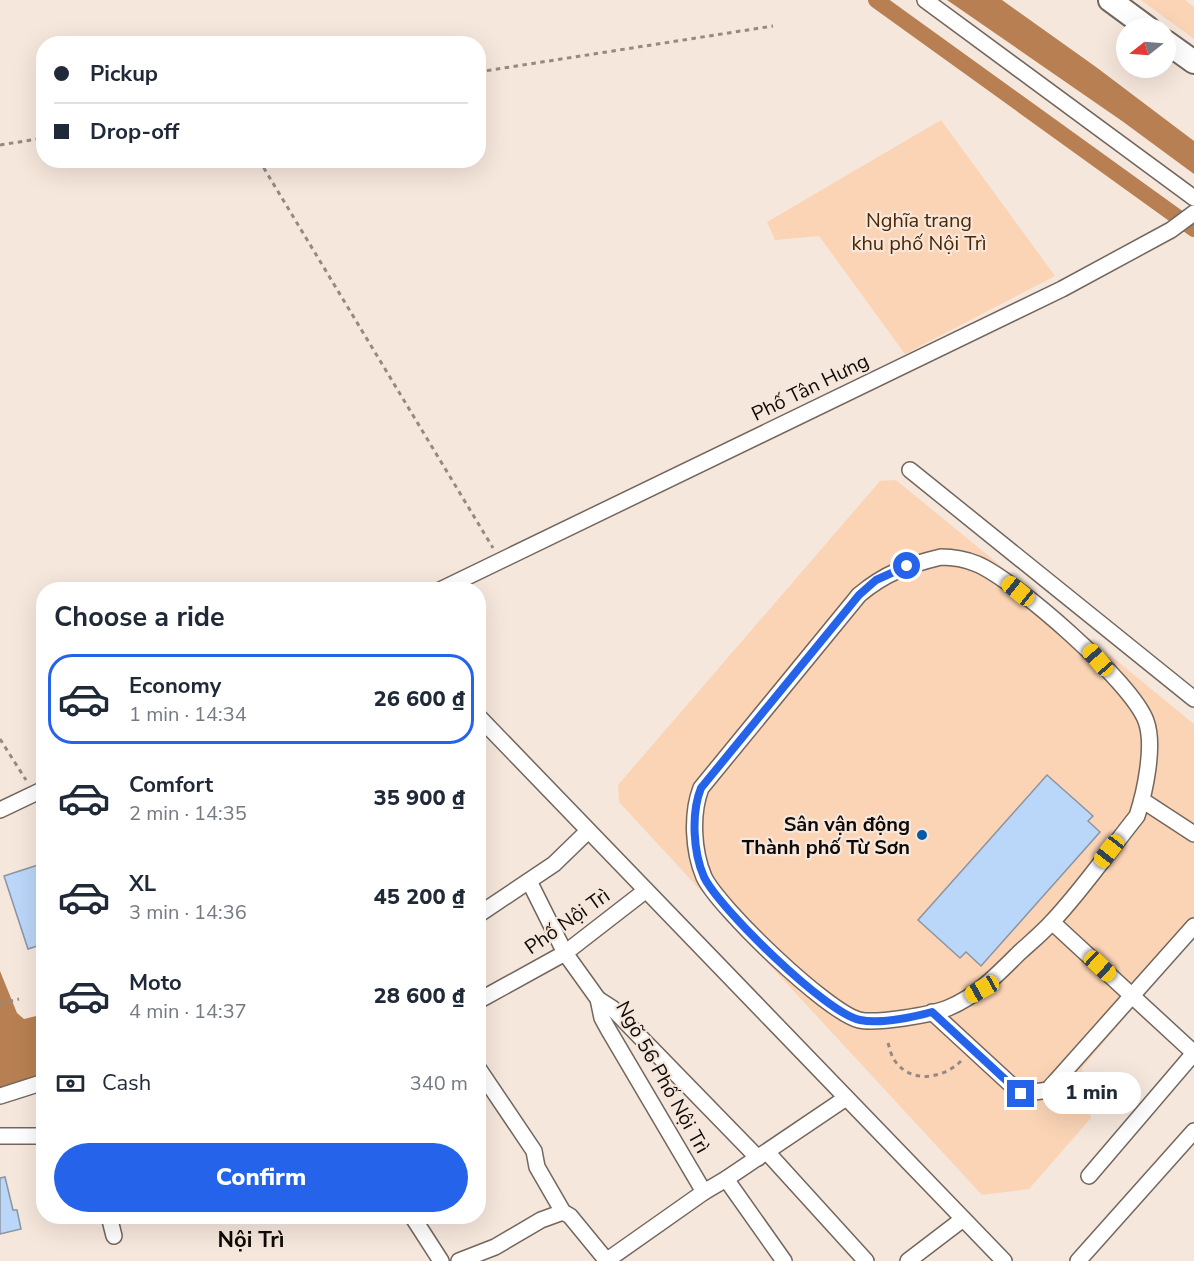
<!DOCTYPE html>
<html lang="en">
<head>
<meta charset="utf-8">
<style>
  :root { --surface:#fff; --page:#f6f6f7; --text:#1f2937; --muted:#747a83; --line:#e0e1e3; --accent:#2563eb }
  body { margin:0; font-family:"Nunito Sans",sans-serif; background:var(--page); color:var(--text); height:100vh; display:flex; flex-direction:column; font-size:22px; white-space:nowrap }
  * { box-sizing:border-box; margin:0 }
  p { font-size:20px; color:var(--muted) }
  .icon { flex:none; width:33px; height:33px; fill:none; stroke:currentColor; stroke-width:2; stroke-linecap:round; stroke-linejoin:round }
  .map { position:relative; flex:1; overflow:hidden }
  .side { position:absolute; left:36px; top:582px; width:450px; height:642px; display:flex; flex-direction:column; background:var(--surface); border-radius:24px; box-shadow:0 6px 24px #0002 }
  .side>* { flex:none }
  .guide { position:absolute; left:36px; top:36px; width:450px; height:132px; border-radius:24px; box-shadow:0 6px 24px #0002; display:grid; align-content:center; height:132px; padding:0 18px; background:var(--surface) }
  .needle { width:39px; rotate:253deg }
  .buttons { position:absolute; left:1116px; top:18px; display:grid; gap:12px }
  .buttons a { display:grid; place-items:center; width:60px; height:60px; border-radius:50%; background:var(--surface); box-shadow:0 6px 24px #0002; font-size:30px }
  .end { position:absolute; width:27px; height:27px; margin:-14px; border:8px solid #2563eb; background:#fff; box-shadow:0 0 0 3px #fff }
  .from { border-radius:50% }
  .bubble { position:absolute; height:42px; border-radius:21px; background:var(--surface); box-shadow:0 6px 24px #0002; font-size:20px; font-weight:800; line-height:42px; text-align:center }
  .car { position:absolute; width:18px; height:36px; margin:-18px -9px; border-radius:8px; box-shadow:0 0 4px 2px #0007; background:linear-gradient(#f5c518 24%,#345 0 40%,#f5c518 0 76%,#345 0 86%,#f5c518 0) }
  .guide b { display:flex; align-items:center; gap:21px; height:57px; font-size:22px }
  .guide b+b { border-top:2px solid var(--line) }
  .guide i { width:15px; height:15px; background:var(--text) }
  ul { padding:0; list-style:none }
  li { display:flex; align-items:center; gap:18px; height:90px; margin:0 12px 9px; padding:0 6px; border:3px solid transparent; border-radius:24px }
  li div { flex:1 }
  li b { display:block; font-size:22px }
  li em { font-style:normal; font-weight:800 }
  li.selected { border-color:var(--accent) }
  li>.icon { width:54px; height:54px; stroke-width:1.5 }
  h2 { padding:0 18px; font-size:27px; line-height:72px }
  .pay { display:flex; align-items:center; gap:15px; height:66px; padding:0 18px; font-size:22px }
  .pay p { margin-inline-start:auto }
  .primary-button { display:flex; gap:12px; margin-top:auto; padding:12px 18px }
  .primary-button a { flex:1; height:69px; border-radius:36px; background:var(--accent); color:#fff; font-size:24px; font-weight:800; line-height:69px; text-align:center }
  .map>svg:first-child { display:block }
  .green { fill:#fbd4b6 }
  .water { fill:#b88052 }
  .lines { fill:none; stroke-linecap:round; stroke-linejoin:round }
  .canal { stroke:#b88052; stroke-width:16 }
  .building { fill:#bad6f8; stroke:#8b95a1; stroke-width:1.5 }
  .minor-casing { stroke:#72665d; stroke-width:18 }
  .highway-casing { stroke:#72665d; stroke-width:26 }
  .path { stroke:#958a83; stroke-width:3; stroke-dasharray:4.5 4.5; stroke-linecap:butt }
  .minor { stroke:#fff; stroke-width:15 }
  .highway { stroke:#fff; stroke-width:22 }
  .route { stroke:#2563eb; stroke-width:8 }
  .poi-dot { fill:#005aa7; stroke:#f6e7dc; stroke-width:2 }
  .labels { text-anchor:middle; stroke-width:4.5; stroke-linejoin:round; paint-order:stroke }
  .park-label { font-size:20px; fill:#4d2701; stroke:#f6e7dc }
  .street-label { font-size:20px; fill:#0f0a07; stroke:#f6e7dc }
  .poi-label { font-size:20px; font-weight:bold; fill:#0f0a07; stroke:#f6e7dc; text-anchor:end }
  .quarter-label { font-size:22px; font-weight:bold; fill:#0f0a07; stroke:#f6e7dc }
</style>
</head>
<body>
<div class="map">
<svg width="1194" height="1261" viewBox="0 0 1194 1261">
  <rect width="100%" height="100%" fill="#f6e7dc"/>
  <!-- green -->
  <g class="green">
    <polygon points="1141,0 1185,0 1194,7 1194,39"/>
    <polygon points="941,120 1055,276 905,354 819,236 775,240 767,222"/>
    <polygon points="896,480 1194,724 1194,936 1082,1068 1091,1118 1029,1189 982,1195 619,802 618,785 880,481"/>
  </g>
  <!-- water -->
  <g class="water">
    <polygon points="947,0 1002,0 1096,67 1194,141 1194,174 1122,121"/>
    <polygon points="0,971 17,1013 24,1019 44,1014 43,1074 2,1086 0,1089"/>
  </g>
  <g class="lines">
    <!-- canal -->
    <polyline class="canal" points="876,0 1194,229"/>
  </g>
  <!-- building -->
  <g class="building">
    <polygon points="1047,775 1093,816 1088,821 1100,832 981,966 966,952 960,958 918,920"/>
    <polygon points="38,865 44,881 44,944 28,949 4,876"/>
    <polygon points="5,1177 13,1210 17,1210 21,1229 0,1234 0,1178"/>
  </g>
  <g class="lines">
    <defs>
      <g id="minor">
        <polyline points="925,0 1194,198"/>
        <polyline points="910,470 1194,699"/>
        <path d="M941,557C953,557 965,559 977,564C1015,580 1132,682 1146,721C1155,745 1145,792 1137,816C1109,851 1083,889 1052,922C1042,933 1030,943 1019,953C997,975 977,996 948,1008C931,1015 876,1024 859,1020C827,1012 718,907 704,877C693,851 691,814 701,788L859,595C885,573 908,565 941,557Z"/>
        <polyline points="440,590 1062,289 1171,230 1194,213"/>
        <polyline points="478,716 1004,1261"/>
        <polyline points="1142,800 1194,834"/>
        <polyline points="0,810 44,789"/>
        <polyline points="529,881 565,953 598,999 602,1018 608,1029 704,1192"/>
        <polyline points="478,915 554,864 588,831"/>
        <polyline points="1052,922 1194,1053"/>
        <polyline points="598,999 612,1008 758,1158"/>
        <polyline points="478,1001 565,953 645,891"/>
        <polyline points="932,1012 1021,1094 1048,1090 1194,926"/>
        <polyline points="478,1068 534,1151 537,1167 563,1212 570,1216 607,1261"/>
        <polyline points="0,1096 44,1082"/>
        <polyline points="0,1136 44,1136"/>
        <polyline points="767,1152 866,1261"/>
        <polyline points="1089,1176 1194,1053"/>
        <polyline points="726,1179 784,1261"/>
        <polyline points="109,1216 114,1236"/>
        <polyline points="412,1216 441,1261"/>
        <polyline points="459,1261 495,1247 541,1220 563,1212"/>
        <polyline points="606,1261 704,1192 726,1179 846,1098"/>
        <polyline points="908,1261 963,1219"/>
        <polyline points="1078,1261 1194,1131"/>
      </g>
      <g id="highway">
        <polyline points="1110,0 1148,28"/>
        <polyline points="1166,42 1194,62"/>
      </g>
    </defs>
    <!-- minor casing -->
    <use href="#minor" class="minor-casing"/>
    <!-- highway casing -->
    <use href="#highway" class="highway-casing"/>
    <!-- path -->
    <g class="path">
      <polyline points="478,72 773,26"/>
      <polyline points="0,145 44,138"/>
      <polyline points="259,160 493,548"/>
      <polyline points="0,739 26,780"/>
      <polyline points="0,1004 19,999"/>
      <path d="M888,1043C890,1049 891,1056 895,1061C912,1085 945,1078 962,1060"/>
    </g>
    <!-- minor -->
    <use href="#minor" class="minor"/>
    <!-- highway -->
    <use href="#highway" class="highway"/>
  </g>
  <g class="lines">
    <!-- route -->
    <path class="route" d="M907,566L876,580L859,595L701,788C691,813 693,852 704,877C719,908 827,1014 860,1020C880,1024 913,1017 932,1012L1021,1094"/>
  </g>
  <!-- markers -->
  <circle class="poi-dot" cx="922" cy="835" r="6"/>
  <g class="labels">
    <!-- park labels -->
    <g class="park-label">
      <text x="919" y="227">Nghĩa trang<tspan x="919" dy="23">khu phố Nội Trì</tspan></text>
    </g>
    <!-- street labels -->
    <g class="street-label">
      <text transform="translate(810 387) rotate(-26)" y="7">Phố Tân Hưng</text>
      <text transform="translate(567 921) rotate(-35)" y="7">Phố Nội Trì</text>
      <text transform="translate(663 1077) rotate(61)" y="7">Ngõ 56 Phố Nội Trì</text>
    </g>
    <!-- poi labels -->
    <g class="poi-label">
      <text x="910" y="831">Sân vận động<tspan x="910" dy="23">Thành phố Từ Sơn</tspan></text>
    </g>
    <!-- quarter labels -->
    <g class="quarter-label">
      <text x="251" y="1247">Nội Trì</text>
    </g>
  </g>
</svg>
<div class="buttons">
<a><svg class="needle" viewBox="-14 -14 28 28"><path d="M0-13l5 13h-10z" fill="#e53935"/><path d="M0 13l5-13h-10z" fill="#747a83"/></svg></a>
</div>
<i class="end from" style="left:907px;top:566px"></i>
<i class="end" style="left:1021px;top:1094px"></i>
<div class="bubble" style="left:1042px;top:1072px;width:99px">1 min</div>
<i class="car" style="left:1018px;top:591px;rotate:309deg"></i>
<i class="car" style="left:1098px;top:660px;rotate:319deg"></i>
<i class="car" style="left:1109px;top:851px;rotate:218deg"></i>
<i class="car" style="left:1100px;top:966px;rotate:133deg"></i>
<i class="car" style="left:982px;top:989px;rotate:241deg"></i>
<div class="guide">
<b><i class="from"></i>Pickup</b>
<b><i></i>Drop-off</b>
</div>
<section class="side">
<h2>Choose a ride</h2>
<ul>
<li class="selected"><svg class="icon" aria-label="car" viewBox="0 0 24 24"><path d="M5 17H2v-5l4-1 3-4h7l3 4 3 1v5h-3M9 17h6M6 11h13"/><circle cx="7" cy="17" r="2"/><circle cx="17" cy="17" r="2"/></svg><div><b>Economy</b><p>1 min · 14:34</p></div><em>26 600 ₫</em></li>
<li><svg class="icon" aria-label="car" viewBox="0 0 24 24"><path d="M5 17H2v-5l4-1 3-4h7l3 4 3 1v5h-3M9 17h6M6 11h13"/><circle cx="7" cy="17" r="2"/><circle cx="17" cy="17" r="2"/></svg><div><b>Comfort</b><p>2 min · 14:35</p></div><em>35 900 ₫</em></li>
<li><svg class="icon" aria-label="car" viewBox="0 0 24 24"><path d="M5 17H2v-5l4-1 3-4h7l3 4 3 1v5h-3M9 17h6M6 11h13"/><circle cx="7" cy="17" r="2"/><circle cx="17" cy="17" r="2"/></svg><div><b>XL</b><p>3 min · 14:36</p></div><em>45 200 ₫</em></li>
<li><svg class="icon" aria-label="car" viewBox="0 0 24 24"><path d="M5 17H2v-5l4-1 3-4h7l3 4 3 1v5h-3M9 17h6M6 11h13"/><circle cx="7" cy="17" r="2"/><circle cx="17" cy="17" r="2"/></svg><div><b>Moto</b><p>4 min · 14:37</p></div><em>28 600 ₫</em></li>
</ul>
<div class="pay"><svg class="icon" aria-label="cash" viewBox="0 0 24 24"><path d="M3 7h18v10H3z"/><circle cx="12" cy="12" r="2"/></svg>Cash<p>340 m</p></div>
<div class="primary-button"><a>Confirm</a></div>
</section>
</div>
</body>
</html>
